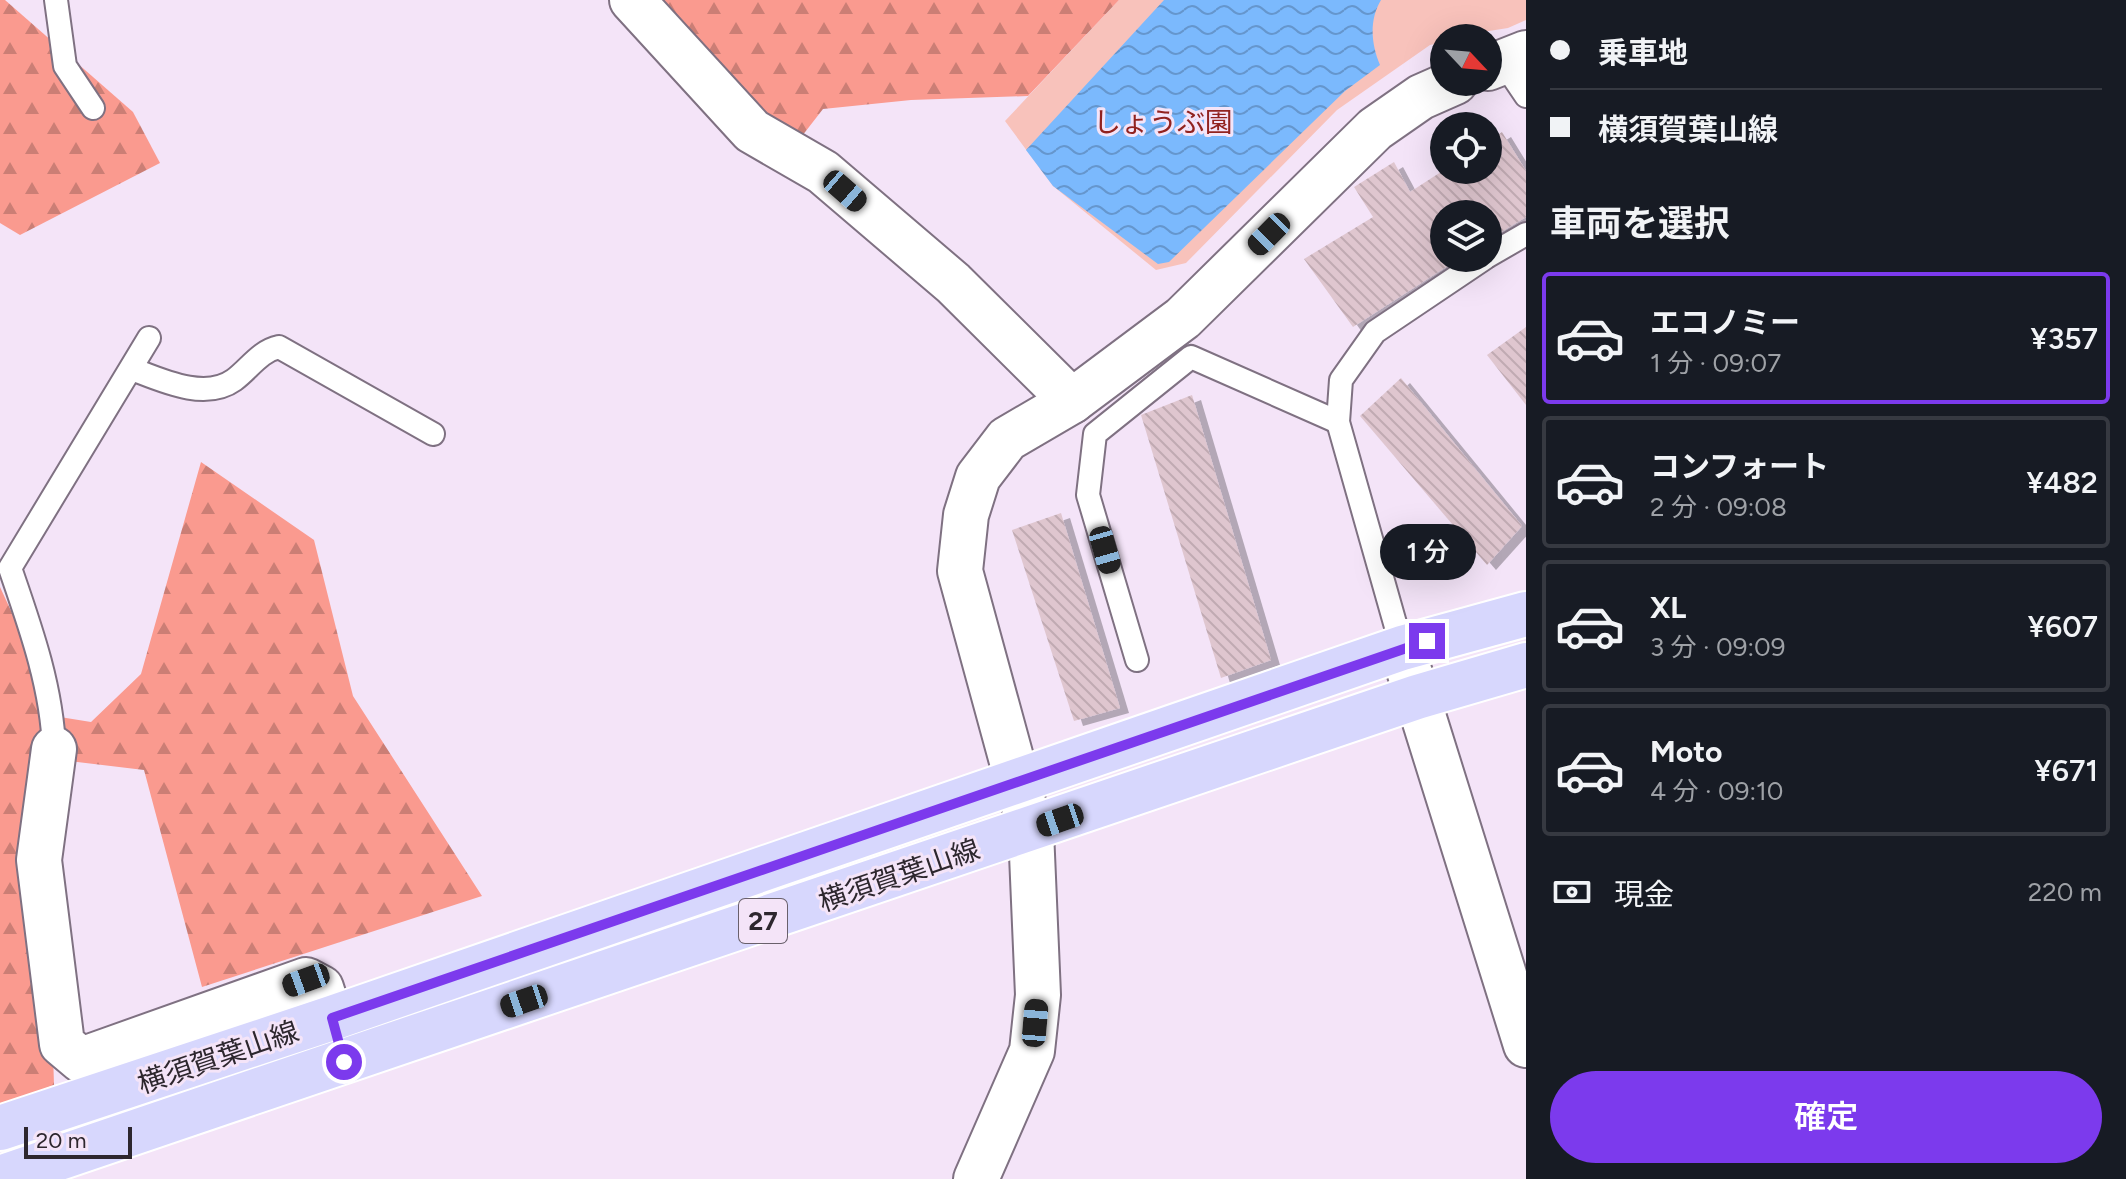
<!DOCTYPE html>
<html lang="ja">
<head>
<meta charset="utf-8">
<style>
  :root { --surface:#171b24; --page:#20242c; --text:#f1f3f6; --muted:#9ea1a6; --line:#363941; --accent:#7c3aed }
  body { margin:0; font-family:Figtree,"Noto Sans JP",sans-serif; background:var(--page); color:var(--text); height:100vh; display:flex; flex-direction:column; font-size:30px; white-space:nowrap }
  * { box-sizing:border-box; margin:0 }
  p { font-size:26px; color:var(--muted) }
  .icon { flex:none; width:44px; height:44px; fill:none; stroke:currentColor; stroke-width:2; stroke-linecap:round; stroke-linejoin:round }
  .map { position:relative; flex:1; overflow:hidden }
  .side { display:flex; flex-direction:column; background:var(--surface); width:600px }
  .side>* { flex:none }
  .top-card { display:grid; align-content:center; height:176px; padding:0 24px; background:var(--surface) }
  .needle { width:52px; rotate:116deg }
  .tools { position:absolute; left:1430px; top:24px; display:grid; gap:16px }
  .tools a { display:grid; place-items:center; width:72px; height:72px; border-radius:50%; background:var(--surface); box-shadow:0 8px 32px #0002; font-size:40px }
  .scale { position:absolute; left:24px; bottom:20px; width:108px; box-sizing:border-box; padding-left:8px; border:4px solid #2d272e; border-top:0; font-size:22px; line-height:28px; white-space:nowrap; color:#2d272e; -webkit-text-stroke:6px #f4e4f8; paint-order:stroke }
  .end { position:absolute; width:36px; height:36px; margin:-18px; border:10px solid #7c3aed; background:#fff; box-shadow:0 0 0 4px #fff }
  .from { border-radius:50% }
  .bubble { position:absolute; height:56px; border-radius:28px; background:var(--surface); box-shadow:0 8px 32px #0002; font-size:26px; font-weight:600; line-height:56px; text-align:center }
  .car { position:absolute; width:24px; height:48px; margin:-24px -12px; border-radius:10px; box-shadow:0 0 6px 2px #0007; background:linear-gradient(#222 24%,#8ab4d8 0 40%,#222 0 76%,#8ab4d8 0 86%,#222 0) }
  .top-card b { display:flex; align-items:center; gap:28px; height:76px; font-size:30px }
  .top-card b+b { border-top:2px solid var(--line) }
  .top-card i { width:20px; height:20px; background:var(--text) }
  ul { padding:0; list-style:none }
  li { display:flex; align-items:center; gap:24px; height:132px; margin:0 16px 12px; padding:0 8px; border:4px solid var(--line); border-radius:8px }
  li div { flex:1 }
  li b { display:block; font-size:30px }
  li em { font-style:normal; font-weight:600 }
  li.selected { border-color:var(--accent) }
  li>.icon { width:72px; height:72px; stroke-width:1.5 }
  h2 { padding:0 24px; font-size:36px; line-height:96px }
  .pay { display:flex; align-items:center; gap:20px; height:88px; padding:0 24px; font-size:30px }
  .pay p { margin-inline-start:auto }
  .action { display:flex; gap:16px; margin-top:auto; padding:16px 24px }
  .action a { flex:1; height:92px; border-radius:48px; background:var(--accent); color:#fff; font-size:32px; font-weight:600; line-height:92px; text-align:center }
  main { display:flex; flex:1; min-height:0 }
  .map>svg:first-child { display:block }
  .green { fill:#f8c2bb }
  .forest { fill:url(#forest-firs) }
  .water { fill:url(#water-waves) }
  .building { fill:url(#building-back-hatch); filter:url(#shadow) }
  .lines { fill:none; stroke-linecap:round; stroke-linejoin:round }
  .service-casing { stroke:#7f7182; stroke-width:26 }
  .minor-casing { stroke:#7f7182; stroke-width:48 }
  .tertiary-casing { stroke:#7f7182; stroke-width:48 }
  .primary-casing { stroke:#fff; stroke-width:48 }
  .service { stroke:#fff; stroke-width:22 }
  .minor { stroke:#fff; stroke-width:44 }
  .tertiary { stroke:#fff; stroke-width:44 }
  .primary { stroke:#d7d7fd; stroke-width:44 }
  .route { stroke:#7c3aed; stroke-width:10 }
  .labels { text-anchor:middle; stroke-width:6; stroke-linejoin:round; paint-order:stroke }
  .shield { fill:#f4e4f8; stroke:#69606b; stroke-width:2 }
  .shield-label { font-size:26px; font-weight:bold; fill:#2d272e }
  .park-label { font-size:28px; fill:#91221f; stroke:#f4e4f8 }
  .street-label { font-size:28px; fill:#2d272e; stroke:#f4e4f8 }
</style>
</head>
<body>
<main>
<div class="map">
<svg width="1526" height="1179" viewBox="0 0 1526 1179">
  <defs>
    <pattern id="forest-firs" width="22" height="20" patternUnits="userSpaceOnUse" patternTransform="scale(2)"><rect width="22" height="20" fill="#fa9a8f"/><path d="M5 1l3.5 6h-7zM16 11l3.5 6h-7z" fill="#cb7e75"/></pattern>
    <pattern id="water-waves" width="16" height="10" patternUnits="userSpaceOnUse" patternTransform="scale(2)"><rect width="16" height="10" fill="#7bb9fd"/><path d="M0 5q4-4 8 0t8 0" fill="none" stroke="#6596cd"/></pattern>
    <pattern id="building-back-hatch" width="6" height="6" patternUnits="userSpaceOnUse" patternTransform="scale(2)"><rect width="6" height="6" fill="#dfc6cf"/><path d="M-1 5l2 2M0 0l6 6M5-1l2 2" fill="none" stroke="#c0aab2"/></pattern>
    <filter id="shadow"><feDropShadow dx="9" dy="5" stdDeviation="0" flood-color="#0004"/></filter>
  </defs>
  <rect width="100%" height="100%" fill="#f4e4f8"/>
  <!-- green -->
  <polygon class="green" points="1119,0 1526,0 1526,20 1508,28 1444,38 1444,42 1430,45 1337,110 1186,263 1156,270 1053,186 1005,121"/>
  <!-- forest -->
  <g class="forest">
    <polygon points="0,0 5,0 133,112 160,163 20,235 0,223"/>
    <polygon points="649,0 1119,0 1028,96 911,100 823,109 781,163"/>
    <polygon points="201,462 314,540 353,696 482,896 202,987 144,770 44,758 54,1085 0,1106 0,587 60,717 91,722 141,674"/>
  </g>
  <!-- water -->
  <path class="water" d="M1164,0H1381C1369,20 1371,44 1380,65L1345,91L1169,262L1158,264L1053,186L1026,150Z"/>
  <!-- building -->
  <g class="building">
    <polygon points="1502,132 1526,171 1526,217 1488,240 1488,214 1444,214 1444,258 1460,258 1353,327 1304,259 1373,217 1354,187 1394,162 1410,192 1444,170 1488,170 1488,141"/>
    <polygon points="1526,327 1526,405 1487,355"/>
    <polygon points="1401,378 1522,526 1487,565 1360,416"/>
    <polygon points="1192,395 1271,660 1221,678 1141,415"/>
    <polygon points="1061,513 1120,708 1074,721 1012,530"/>
  </g>
  <g class="lines">
    <defs>
      <g id="service">
        <polyline points="56,0 65,66 93,108"/>
        <polyline points="1503,62 1526,96"/>
        <polyline points="1488,256 1526,234"/>
        <path d="M132,369C161,380 205,401 234,380C249,369 260,351 279,347L433,434"/>
        <polyline points="1402,648 1338,422 1341,380 1375,332 1485,258"/>
        <polyline points="1137,660 1088,495 1095,434 1191,357 1338,422"/>
        <path d="M54,749C52,687 30,626 10,568L149,338"/>
      </g>
      <g id="minor">
        <polyline points="632,0 752,131 823,172 953,283 1072,401"/>
        <polyline points="54,749 39,860 62,1044 81,1060 306,980 321,988 343,1056"/>
        <polyline points="976,1179 1032,1051 1038,995 1031,831"/>
      </g>
      <g id="tertiary">
        <polyline points="1488,68 1526,53"/>
        <polyline points="1402,648 1526,1045"/>
        <polyline points="1031,831 960,571 966,515 978,477 1007,439 1072,401 1183,318 1375,129 1421,97 1455,82"/>
      </g>
      <g id="primary">
        <polyline points="0,1128 332,1018 1402,648 1526,614"/>
        <polyline points="0,1178 1417,697 1526,665"/>
      </g>
    </defs>
    <!-- service casing -->
    <use href="#service" class="service-casing"/>
    <!-- minor casing -->
    <use href="#minor" class="minor-casing"/>
    <!-- tertiary casing -->
    <use href="#tertiary" class="tertiary-casing"/>
    <!-- primary casing -->
    <use href="#primary" class="primary-casing"/>
    <!-- service -->
    <use href="#service" class="service"/>
    <!-- minor -->
    <use href="#minor" class="minor"/>
    <!-- tertiary -->
    <use href="#tertiary" class="tertiary"/>
    <!-- primary -->
    <use href="#primary" class="primary"/>
  </g>
  <g class="lines">
    <!-- route -->
    <polyline class="route" points="344,1062 332,1018 1427,641"/>
  </g>
  <g class="labels">
    <!-- shield labels -->
    <rect class="shield" x="739" y="899" width="48" height="44" rx="6"/>
    <g class="shield-label">
      <text x="763" y="930">27</text>
    </g>
    <!-- park labels -->
    <g class="park-label">
      <text x="1163" y="132">しょうぶ園</text>
    </g>
    <!-- street labels -->
    <g class="street-label">
      <text transform="translate(899 875) rotate(-19)" y="10">横須賀葉山線</text>
      <text transform="translate(218 1057) rotate(-19)" y="10">横須賀葉山線</text>
    </g>
  </g>
</svg>
<div class="tools">
<a><svg class="needle" viewBox="-14 -14 28 28"><path d="M0-13l5 13h-10z" fill="#e53935"/><path d="M0 13l5-13h-10z" fill="#9ea1a6"/></svg></a>
<a><svg class="icon" aria-label="locate" viewBox="0 0 24 24"><circle cx="12" cy="12" r="6"/><path d="M12 2v4M12 18v4M2 12h4M18 12h4"/></svg></a>
<a><svg class="icon" aria-label="layers" viewBox="0 0 24 24"><path d="M12 4l9 5-9 5-9-5zM3 14l9 5 9-5"/></svg></a>
</div>
<div class="scale">20 m</div>
<i class="end from" style="left:344px;top:1062px"></i>
<i class="end" style="left:1427px;top:641px"></i>
<div class="bubble" style="left:1380px;top:524px;width:96px">1 分</div>
<i class="car" style="left:845px;top:191px;rotate:131deg"></i>
<i class="car" style="left:1269px;top:234px;rotate:225deg"></i>
<i class="car" style="left:1105px;top:550px;rotate:164deg"></i>
<i class="car" style="left:1060px;top:820px;rotate:251deg"></i>
<i class="car" style="left:306px;top:980px;rotate:250deg"></i>
<i class="car" style="left:524px;top:1001px;rotate:251deg"></i>
<i class="car" style="left:1035px;top:1023px;rotate:5deg"></i>
</div>
<section class="side">
<div class="top-card">
<b><i class="from"></i>乗車地</b>
<b><i></i>横須賀葉山線</b>
</div>
<h2>車両を選択</h2>
<ul>
<li class="selected"><svg class="icon" aria-label="car" viewBox="0 0 24 24"><path d="M5 17H2v-5l4-1 3-4h7l3 4 3 1v5h-3M9 17h6M6 11h13"/><circle cx="7" cy="17" r="2"/><circle cx="17" cy="17" r="2"/></svg><div><b>エコノミー</b><p>1 分 · 09:07</p></div><em>¥357</em></li>
<li><svg class="icon" aria-label="car" viewBox="0 0 24 24"><path d="M5 17H2v-5l4-1 3-4h7l3 4 3 1v5h-3M9 17h6M6 11h13"/><circle cx="7" cy="17" r="2"/><circle cx="17" cy="17" r="2"/></svg><div><b>コンフォート</b><p>2 分 · 09:08</p></div><em>¥482</em></li>
<li><svg class="icon" aria-label="car" viewBox="0 0 24 24"><path d="M5 17H2v-5l4-1 3-4h7l3 4 3 1v5h-3M9 17h6M6 11h13"/><circle cx="7" cy="17" r="2"/><circle cx="17" cy="17" r="2"/></svg><div><b>XL</b><p>3 分 · 09:09</p></div><em>¥607</em></li>
<li><svg class="icon" aria-label="car" viewBox="0 0 24 24"><path d="M5 17H2v-5l4-1 3-4h7l3 4 3 1v5h-3M9 17h6M6 11h13"/><circle cx="7" cy="17" r="2"/><circle cx="17" cy="17" r="2"/></svg><div><b>Moto</b><p>4 分 · 09:10</p></div><em>¥671</em></li>
</ul>
<div class="pay"><svg class="icon" aria-label="cash" viewBox="0 0 24 24"><path d="M3 7h18v10H3z"/><circle cx="12" cy="12" r="2"/></svg>現金<p>220 m</p></div>
<div class="action"><a>確定</a></div>
</section>
</main>
</body>
</html>
